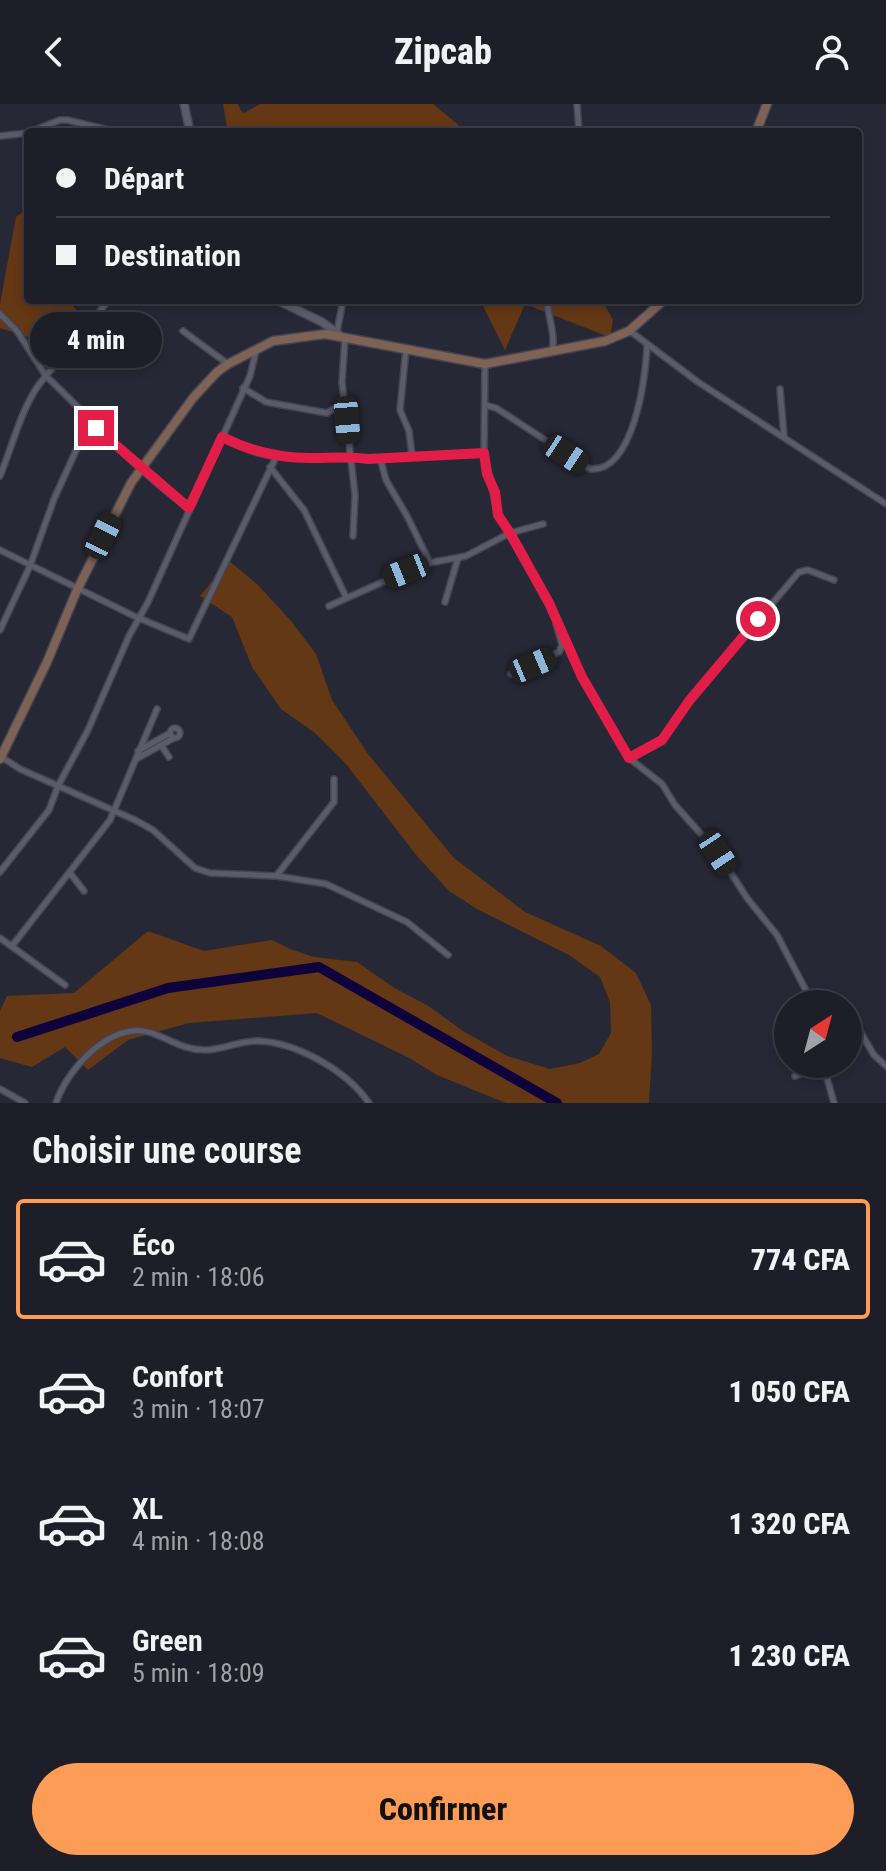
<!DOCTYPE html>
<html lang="fr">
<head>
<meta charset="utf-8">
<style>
  :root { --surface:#1d1e28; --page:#252730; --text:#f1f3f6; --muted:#a0a2a8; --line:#3b3c45; --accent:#fd9c56 }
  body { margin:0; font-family:"Roboto Condensed",sans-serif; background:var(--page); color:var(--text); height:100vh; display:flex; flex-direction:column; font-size:30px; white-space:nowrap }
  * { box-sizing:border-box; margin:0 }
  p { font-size:26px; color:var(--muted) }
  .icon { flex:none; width:44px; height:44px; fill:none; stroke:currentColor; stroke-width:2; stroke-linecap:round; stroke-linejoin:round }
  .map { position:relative; height:999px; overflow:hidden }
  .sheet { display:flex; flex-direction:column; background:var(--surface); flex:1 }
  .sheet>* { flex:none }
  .guide { position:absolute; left:24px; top:24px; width:838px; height:176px; border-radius:8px; box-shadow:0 4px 12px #0003,0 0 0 2px var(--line); display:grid; align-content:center; height:176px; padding:0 32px; background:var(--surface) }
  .needle { width:52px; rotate:36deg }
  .tools { position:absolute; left:774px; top:886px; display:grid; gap:16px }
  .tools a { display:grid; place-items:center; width:88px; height:88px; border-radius:50%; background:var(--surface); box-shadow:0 4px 12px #0003,0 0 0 2px var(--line); font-size:40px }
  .end { position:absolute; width:36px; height:36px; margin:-18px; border:10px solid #e11d48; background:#fff; box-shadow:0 0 0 4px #fff }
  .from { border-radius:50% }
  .bubble { position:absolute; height:56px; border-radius:28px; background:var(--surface); box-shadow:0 4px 12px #0003,0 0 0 2px var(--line); font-size:26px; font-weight:800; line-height:56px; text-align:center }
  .car { position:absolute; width:24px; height:48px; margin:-24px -12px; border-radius:10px; box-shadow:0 0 6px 2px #0007; background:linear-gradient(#222 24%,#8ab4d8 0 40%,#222 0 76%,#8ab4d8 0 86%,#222 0) }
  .guide b { display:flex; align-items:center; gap:28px; height:76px; font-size:30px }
  .guide b+b { border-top:2px solid var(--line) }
  .guide i { width:20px; height:20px; background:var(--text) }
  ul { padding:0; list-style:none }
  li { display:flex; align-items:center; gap:24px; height:120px; margin:0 16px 12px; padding:0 16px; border:4px solid transparent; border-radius:8px }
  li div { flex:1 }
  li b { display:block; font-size:30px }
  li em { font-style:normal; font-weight:800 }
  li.selected { border-color:var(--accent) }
  li>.icon { width:72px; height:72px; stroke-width:1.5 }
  h2 { padding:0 32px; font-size:36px; line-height:96px }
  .action { display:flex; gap:16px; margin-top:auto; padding:16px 32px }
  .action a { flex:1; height:92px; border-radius:48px; background:var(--accent); color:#111; font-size:32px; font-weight:800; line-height:92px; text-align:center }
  header { display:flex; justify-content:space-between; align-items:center; height:104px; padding:0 32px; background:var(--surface); font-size:36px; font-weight:800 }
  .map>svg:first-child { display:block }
  .green { fill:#643715 }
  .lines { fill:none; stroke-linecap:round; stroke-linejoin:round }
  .river { stroke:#0e023c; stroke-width:10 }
  .minor-casing { stroke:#454551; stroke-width:8 }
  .tertiary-casing { stroke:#454551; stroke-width:10 }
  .secondary-casing { stroke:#454551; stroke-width:11 }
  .minor { stroke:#5a5c6b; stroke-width:5 }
  .tertiary { stroke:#5a5c6b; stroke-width:7 }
  .secondary { stroke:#7d6255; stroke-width:8 }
  .route { stroke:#e11d48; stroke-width:10 }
</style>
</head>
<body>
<header><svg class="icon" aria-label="back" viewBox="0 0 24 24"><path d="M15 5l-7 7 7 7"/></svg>Zipcab<svg class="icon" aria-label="person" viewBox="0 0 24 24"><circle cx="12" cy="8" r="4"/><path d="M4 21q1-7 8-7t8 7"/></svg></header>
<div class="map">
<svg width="886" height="999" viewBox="0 0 886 999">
  <rect width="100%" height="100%" fill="#272835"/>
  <!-- green -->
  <g class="green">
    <polygon points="223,0 238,0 241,7 244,9 260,0 433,0 467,28 228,28"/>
    <polygon points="28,104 28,196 69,196 91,227 75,251 60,243 0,224 0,200 16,113"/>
    <polygon points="466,196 602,196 613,216 611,227 614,235 525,200 505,246 481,198"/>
    <polygon points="229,457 257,480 291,517 316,550 332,596 368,650 454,754 525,808 601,842 636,869 651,901 652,948 649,999 506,999 437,971 409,954 317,909 189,919 128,936 88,966 65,943 32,963 0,954 0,907 7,892 74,889 148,827 204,847 272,836 290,845 314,853 357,858 396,885 427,901 463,927 507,952 550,965 580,959 599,950 611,929 610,898 600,873 569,851 477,805 449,787 417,752 346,660 315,629 281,605 252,563 232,513 200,492"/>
  </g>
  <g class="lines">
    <!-- river -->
    <polyline class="river" points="17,933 168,884 319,863 557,999"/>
    <defs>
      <g id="minor">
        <polyline points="577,0 579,28"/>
        <polyline points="30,28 60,16 67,16 117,28"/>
        <polyline points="0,32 28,29"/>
        <path d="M547,196C548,213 556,231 552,247"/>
        <polyline points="0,210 17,227 46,272 109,196"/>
        <polyline points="183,227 228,260"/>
        <polyline points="630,227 698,278 886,400"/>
        <polyline points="337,228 343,196"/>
        <polyline points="345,234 342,278 355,391 353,432"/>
        <polyline points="406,245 400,306 409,327 412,351"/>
        <polyline points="485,260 484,349 498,411 549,499 582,573 629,654 662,680 675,701 718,749 747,794 777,831 813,900"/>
        <polyline points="243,284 266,298 327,309 345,298"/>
        <polyline points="780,285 784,332"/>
        <path d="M485,301L496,304L590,365C634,369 646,272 647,241"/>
        <path d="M222,333C233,339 245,345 258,349C293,359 332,350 368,355L484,349"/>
        <polyline points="380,354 386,376 407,412 430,459"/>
        <polyline points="270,363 304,406 346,493"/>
        <path d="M0,372C13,341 23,296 46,272C93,316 136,367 189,404"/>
        <polyline points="0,446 134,512 189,535 277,351"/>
        <polyline points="445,498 458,454"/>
        <polyline points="329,502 423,460 466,452 510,429 543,420"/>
        <polyline points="0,526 30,462 54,395 89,318"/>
        <polyline points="511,570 559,548 562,541 556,519"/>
        <circle cx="175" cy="629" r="5"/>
        <polyline points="161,641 169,653"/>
        <polyline points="138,647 170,629"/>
        <polyline points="0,652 20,665 135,716 153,726 195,764 210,769 277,772 326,780 407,818 448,851"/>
        <polyline points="629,654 662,636 689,597 799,468 808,466 834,476"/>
        <polyline points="136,655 174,634"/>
        <polyline points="0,768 49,706 58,682 88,626 129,532 148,498 250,272 256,247"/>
        <polyline points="70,769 84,787"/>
        <polyline points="277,771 334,698 334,675"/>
        <polyline points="0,834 65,881"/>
        <polyline points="12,842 110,716 157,605"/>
        <polyline points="810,895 824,900"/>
        <polyline points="848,916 858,924 874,951 886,962"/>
        <polyline points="823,960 834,999"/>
        <polyline points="795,972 823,961"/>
        <polyline points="0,985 25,999"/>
        <path d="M56,999C67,965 112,915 152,929C171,936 184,946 205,946C223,946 241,936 259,937C298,939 347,967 369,999"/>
      </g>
      <g id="tertiary">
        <polyline points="184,0 190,28"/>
        <polyline points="277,196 322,218 341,232"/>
      </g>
      <g id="secondary">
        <polyline points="756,28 767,0"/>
        <polyline points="0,655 47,558 77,486 131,379 193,294 217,268 228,260 273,237 325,230 485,260 605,237 629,227 664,196"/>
      </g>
    </defs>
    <!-- minor casing -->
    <use href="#minor" class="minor-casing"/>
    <!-- tertiary casing -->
    <use href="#tertiary" class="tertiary-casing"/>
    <!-- secondary casing -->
    <use href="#secondary" class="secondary-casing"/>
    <!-- minor -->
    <use href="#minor" class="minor"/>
    <!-- tertiary -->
    <use href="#tertiary" class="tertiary"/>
    <!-- secondary -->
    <use href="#secondary" class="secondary"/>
  </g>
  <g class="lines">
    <!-- route -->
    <path class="route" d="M96,324L189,404L222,333C250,347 278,354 309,354C329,354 348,352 368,355L484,349L487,370L495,388L498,411L510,429L549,499L582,573L629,654L662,636L689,597L758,515"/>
  </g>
</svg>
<div class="tools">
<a><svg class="needle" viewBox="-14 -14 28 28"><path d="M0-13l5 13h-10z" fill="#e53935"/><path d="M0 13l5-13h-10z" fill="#a0a2a8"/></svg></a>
</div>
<i class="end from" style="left:758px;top:515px"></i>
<i class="end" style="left:96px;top:324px"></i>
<div class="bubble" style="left:30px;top:208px;width:132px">4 min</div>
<i class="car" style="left:347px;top:316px;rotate:175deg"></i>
<i class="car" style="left:566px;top:350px;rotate:123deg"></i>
<i class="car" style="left:103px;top:432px;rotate:26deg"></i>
<i class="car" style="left:406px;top:467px;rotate:248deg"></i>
<i class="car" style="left:533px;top:561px;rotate:67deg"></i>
<i class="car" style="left:718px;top:749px;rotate:147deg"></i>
<div class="guide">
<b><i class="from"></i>Départ</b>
<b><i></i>Destination</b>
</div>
</div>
<section class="sheet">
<h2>Choisir une course</h2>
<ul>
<li class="selected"><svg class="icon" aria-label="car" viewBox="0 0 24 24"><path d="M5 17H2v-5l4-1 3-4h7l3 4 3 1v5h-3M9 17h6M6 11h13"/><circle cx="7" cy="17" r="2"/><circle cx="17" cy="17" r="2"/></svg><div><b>Éco</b><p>2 min · 18:06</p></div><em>774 CFA</em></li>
<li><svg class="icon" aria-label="car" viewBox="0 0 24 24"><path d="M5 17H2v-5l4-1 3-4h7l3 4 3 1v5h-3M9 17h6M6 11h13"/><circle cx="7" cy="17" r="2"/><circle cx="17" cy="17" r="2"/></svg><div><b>Confort</b><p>3 min · 18:07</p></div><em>1 050 CFA</em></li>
<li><svg class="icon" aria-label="car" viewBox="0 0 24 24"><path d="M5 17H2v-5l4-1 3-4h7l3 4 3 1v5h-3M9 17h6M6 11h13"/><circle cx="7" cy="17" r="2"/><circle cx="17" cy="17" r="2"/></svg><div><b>XL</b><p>4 min · 18:08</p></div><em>1 320 CFA</em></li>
<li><svg class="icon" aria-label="car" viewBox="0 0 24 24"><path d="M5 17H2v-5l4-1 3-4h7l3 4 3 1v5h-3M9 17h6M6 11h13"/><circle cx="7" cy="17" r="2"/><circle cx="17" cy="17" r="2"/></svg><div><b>Green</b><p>5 min · 18:09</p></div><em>1 230 CFA</em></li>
</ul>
<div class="action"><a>Confirmer</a></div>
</section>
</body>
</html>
